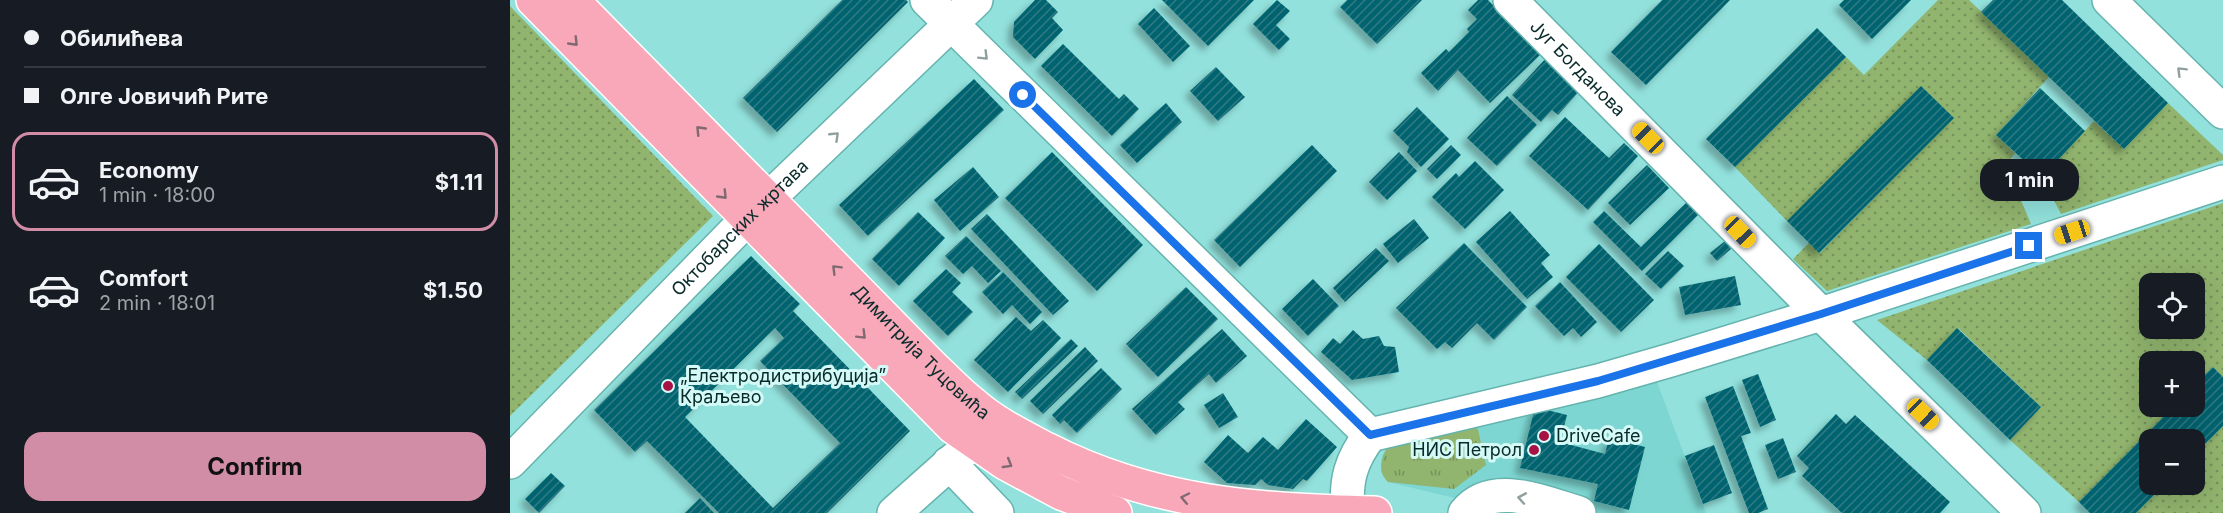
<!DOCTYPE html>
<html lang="en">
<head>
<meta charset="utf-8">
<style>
  :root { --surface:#171b24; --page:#242831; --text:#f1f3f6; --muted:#9ea1a6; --line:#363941; --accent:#d08da5 }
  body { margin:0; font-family:Inter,sans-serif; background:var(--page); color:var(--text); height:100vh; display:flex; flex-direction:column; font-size:22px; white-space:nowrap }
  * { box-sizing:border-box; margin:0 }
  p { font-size:20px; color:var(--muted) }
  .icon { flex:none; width:33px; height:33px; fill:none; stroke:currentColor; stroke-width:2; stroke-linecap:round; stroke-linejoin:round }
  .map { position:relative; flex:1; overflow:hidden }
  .drawer { display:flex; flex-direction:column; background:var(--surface); width:510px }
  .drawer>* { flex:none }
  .top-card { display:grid; align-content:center; height:132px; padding:0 24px; background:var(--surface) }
  .tools { position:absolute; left:1629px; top:273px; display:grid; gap:12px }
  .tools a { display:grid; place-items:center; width:66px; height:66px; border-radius:12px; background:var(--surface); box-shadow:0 6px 24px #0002; font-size:30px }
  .end { position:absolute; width:27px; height:27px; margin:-14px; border:8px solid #1a73e8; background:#fff; box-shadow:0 0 0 3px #fff }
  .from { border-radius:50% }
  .bubble { position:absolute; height:42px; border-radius:18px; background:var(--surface); box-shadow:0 6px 24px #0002; font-size:20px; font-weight:700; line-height:42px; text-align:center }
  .car { position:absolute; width:18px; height:36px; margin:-18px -9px; border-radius:8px; box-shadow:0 0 4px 2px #0007; background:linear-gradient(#f5c518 24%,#345 0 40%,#f5c518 0 76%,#345 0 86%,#f5c518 0) }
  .top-card b { display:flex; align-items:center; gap:21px; height:57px; font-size:22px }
  .top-card b+b { border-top:2px solid var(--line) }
  .top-card i { width:15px; height:15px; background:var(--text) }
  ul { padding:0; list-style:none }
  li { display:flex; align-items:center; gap:18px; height:99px; margin:0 12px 9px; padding:0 12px; border:3px solid transparent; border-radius:18px }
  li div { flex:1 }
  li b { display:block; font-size:22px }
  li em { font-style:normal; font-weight:700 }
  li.active { border-color:var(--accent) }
  li>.icon { width:54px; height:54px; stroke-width:1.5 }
  .cta { display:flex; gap:12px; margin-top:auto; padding:12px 24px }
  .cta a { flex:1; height:69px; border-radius:18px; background:var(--accent); color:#111; font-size:24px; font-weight:700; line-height:69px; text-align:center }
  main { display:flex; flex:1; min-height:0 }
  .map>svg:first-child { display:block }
  .built { fill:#7dd6d1 }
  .grass { fill:url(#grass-tufts) }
  .park { fill:url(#park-dots); fill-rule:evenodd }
  .building { fill:url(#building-hatch); fill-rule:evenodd; filter:url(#shadow) }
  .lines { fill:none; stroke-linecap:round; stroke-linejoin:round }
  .minor-casing { stroke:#65b3ae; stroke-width:36 }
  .major-casing { stroke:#fff; stroke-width:36 }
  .minor { stroke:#fff; stroke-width:33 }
  .major { stroke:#f8a8b8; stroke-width:33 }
  .oneway { stroke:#806a71 }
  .oneway2 { stroke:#90a09f }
  .route { stroke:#1a73e8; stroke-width:8 }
  .poi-dot { fill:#a81143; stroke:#d4faf7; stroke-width:2 }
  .labels { text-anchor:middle; stroke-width:6; stroke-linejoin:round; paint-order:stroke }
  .street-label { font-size:18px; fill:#082b2a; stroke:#d4faf7 }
  .poi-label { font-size:18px; fill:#082b2a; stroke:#d4faf7; text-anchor:start }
</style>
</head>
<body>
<main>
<section class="drawer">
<div class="top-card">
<b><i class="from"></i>Обилићева</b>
<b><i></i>Олге Јовичић Рите</b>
</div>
<ul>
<li class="active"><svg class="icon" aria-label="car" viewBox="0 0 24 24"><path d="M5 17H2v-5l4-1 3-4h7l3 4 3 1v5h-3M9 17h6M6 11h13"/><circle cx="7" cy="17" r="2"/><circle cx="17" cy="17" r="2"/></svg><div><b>Economy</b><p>1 min · 18:00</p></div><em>$1.11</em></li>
<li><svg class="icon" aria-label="car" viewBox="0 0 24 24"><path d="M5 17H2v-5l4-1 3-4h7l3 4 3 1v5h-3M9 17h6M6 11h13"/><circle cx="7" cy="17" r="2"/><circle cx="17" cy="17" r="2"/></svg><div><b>Comfort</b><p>2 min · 18:01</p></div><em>$1.50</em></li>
</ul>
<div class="cta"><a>Confirm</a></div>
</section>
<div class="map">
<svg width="1713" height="513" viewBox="0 0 1713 513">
  <defs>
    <pattern id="grass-tufts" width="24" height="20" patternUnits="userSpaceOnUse" patternTransform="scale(1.5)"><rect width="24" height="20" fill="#91b46e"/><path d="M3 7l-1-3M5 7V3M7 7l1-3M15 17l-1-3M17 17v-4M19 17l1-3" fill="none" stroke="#74935b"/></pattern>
    <pattern id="park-dots" width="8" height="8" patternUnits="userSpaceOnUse" patternTransform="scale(1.5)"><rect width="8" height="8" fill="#91b46e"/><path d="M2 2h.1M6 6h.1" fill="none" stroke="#74935b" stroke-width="1.8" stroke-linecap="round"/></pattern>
    <pattern id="building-hatch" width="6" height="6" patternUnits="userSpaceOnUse" patternTransform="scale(1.5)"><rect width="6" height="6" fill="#04636f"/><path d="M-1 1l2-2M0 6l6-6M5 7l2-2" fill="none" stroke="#307a83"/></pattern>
    <filter id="shadow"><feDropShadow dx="-5.5" dy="5.5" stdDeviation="3" flood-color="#0004"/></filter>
  </defs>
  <rect width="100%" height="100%" fill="#92e1dc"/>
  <!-- built -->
  <polygon class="built" points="1147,382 1196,513 1007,513 878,482 871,472 872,455 884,439"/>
  <!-- grass -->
  <path class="grass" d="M966,421L976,465L944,489L878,482C867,472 871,458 878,446Z"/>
  <!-- park -->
  <g class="park">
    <polygon points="1428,0 1459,0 1539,77 1486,135 1505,153 1496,165 1521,224 1317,291 1283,259 1299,243 1310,253 1443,118 1277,221 1225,167 1336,57 1354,75"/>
    <polygon points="0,6 203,216 0,416"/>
    <polygon points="1658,103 1713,155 1713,160 1551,214 1532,177 1584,121 1614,149"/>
    <path d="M1713,203V377L1703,367L1685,385L1684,362H1640V406L1664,407L1569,502L1500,440L1531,407L1448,328L1417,360L1367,320ZM1640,284H1684V328H1640Z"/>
    <polygon points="1713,426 1713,513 1626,513 1655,485 1684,484 1685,455"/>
  </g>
  <!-- building -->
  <g class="building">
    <polygon points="332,0 396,0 398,2 267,132 233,98"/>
    <polygon points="525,0 536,0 548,12 542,18 553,30 525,59 503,37 504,22"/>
    <polygon points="652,0 744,0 698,46"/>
    <polygon points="767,0 780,11 766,25 780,39 769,50 743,24"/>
    <polygon points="837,0 912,0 867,44 830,7"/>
    <polygon points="968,0 978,0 1031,54 980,103 948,70 928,91 911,73 936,49 939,52 959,32 957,29 967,19 958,10"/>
    <polygon points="1152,0 1220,0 1136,85 1101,52"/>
    <polygon points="1334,0 1401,0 1362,39 1329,5"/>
    <polygon points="1483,0 1552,0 1658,103 1614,149 1471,12"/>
    <polygon points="644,8 680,46 663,62 628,24"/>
    <polygon points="1307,28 1336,57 1225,167 1196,139"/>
    <polygon points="553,44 609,99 614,94 629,109 602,136 531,66"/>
    <polygon points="1037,57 1072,88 1048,115 1042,110 1031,122 1002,95"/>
    <polygon points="706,67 735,97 708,121 680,91"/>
    <polygon points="464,79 494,110 358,236 329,205"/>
    <polygon points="1411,86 1444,118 1309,253 1277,221"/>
    <polygon points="1530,88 1575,131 1532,177 1486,135"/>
    <polygon points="997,96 1027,125 987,166 957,138"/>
    <polygon points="656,103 672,122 627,163 610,145"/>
    <polygon points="907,107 939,139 911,167 897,152 899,147 883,131"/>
    <polygon points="1055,117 1099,158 1114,143 1128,156 1078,210 1019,156"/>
    <polygon points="802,145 827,171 730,267 704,240"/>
    <polygon points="941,145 951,155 927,179 917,169"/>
    <polygon points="542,152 633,245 587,291 495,198"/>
    <polygon points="889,152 907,171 877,200 859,182"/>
    <polygon points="965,161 994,190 955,229 922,197 946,173 949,177"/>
    <polygon points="1137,165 1159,188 1120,225 1098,203"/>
    <polygon points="463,167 489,197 450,231 424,200"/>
    <polygon points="1177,202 1189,214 1132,271 1083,222 1094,211 1131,247"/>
    <polygon points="1000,211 1040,255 1031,263 1043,277 1017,299 966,242"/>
    <polygon points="408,212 435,238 389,286 362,259"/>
    <polygon points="477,214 559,301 543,315 461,229"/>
    <polygon points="904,219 919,238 888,263 873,244"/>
    <polygon points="456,236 491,271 478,283 462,266 453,274 435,256"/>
    <polygon points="1215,241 1221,249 1207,261 1200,253"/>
    <polygon points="954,243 1017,307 984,340 967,323 942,348 935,342 927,349 886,308"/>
    <polygon points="1089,244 1144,300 1111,332 1056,277"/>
    <polygon points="866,248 879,261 835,302 823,288"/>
    <polygon points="1158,251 1174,266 1151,289 1135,274"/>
    <path d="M241,256L290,304L283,311L400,431L317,513H209L137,441L125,452L84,410ZM265,328L274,338L250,361L330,443L263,508L175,417Z"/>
    <polygon points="436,269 451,283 442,292 463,312 438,336 403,301"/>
    <polygon points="493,272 532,312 520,324 502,305 493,314 472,292"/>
    <polygon points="1225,276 1231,305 1175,315 1169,287"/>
    <polygon points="803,279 829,306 798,336 772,309"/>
    <polygon points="1050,282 1087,322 1071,337 1063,328 1054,336 1025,306"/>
    <polygon points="676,287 708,319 648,377 616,344"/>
    <polygon points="506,317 521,331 533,320 551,338 498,392 464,360"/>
    <polygon points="1447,328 1531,407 1500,440 1417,360"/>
    <polygon points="712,329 737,356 706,383 699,374 668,402 675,409 646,435 622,409"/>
    <polygon points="843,330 853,339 869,336 874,346 885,347 889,372 842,380 811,352 823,338 830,344"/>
    <polygon points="561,339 568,346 512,399 505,392"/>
    <polygon points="575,347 588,361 533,414 520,401"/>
    <polygon points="1703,367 1713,377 1713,426 1684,455 1684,440 1640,440 1640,484 1655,484 1626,513 1580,513 1569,502 1664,406 1684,406 1684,385"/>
    <polygon points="591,368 612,389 567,433 554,420 550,424 542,415"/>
    <polygon points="1248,374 1266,420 1250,427 1232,380"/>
    <polygon points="1223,386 1241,433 1231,436 1258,509 1248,513 1239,513 1195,397"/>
    <polygon points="713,393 728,417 709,428 694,405"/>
    <polygon points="1025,407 1057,415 1050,442 1095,454 1099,438 1135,447 1119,510 1084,501 1088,484 1010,468"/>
    <polygon points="1326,414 1336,424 1345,415 1440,502 1430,513 1332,513 1292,476 1299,468 1287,456"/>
    <polygon points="796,419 827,447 797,481 793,479 783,489 758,485 751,479 745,485 717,483 694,462 718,435 738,453 753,437 768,450"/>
    <polygon points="1273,438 1286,472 1268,479 1255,445"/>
    <polygon points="1204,445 1222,493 1193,504 1175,456"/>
    <polygon points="41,473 55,486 29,513 15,499"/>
    <polygon points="190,498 204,513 175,513"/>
  </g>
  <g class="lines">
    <defs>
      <g id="minor">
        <polyline points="417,0 860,435"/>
        <path id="s1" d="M1000,0L1311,314L1514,513"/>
        <polyline points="1599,0 1713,112"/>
        <path id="s2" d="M0,462L237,219L466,0"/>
        <polyline points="439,463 487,513"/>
        <path d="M838,512C835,480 841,460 860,435L1088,381L1161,360L1311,314L1713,182"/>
        <polyline points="384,513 484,424"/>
        <path d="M955,513C982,479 1035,503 1069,513"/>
      </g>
      <g id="major">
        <polyline points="23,0 443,427 495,463 551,493 605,513"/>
        <path id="s3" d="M62,0L425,369C437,380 449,393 462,403C483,422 511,436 536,449C644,504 745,510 865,513"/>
      </g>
    </defs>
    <!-- minor casing -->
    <use href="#minor" class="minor-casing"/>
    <!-- major casing -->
    <use href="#major" class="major-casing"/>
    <!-- minor -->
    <use href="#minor" class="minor"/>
    <!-- major -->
    <use href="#major" class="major"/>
  </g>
  <!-- one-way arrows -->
  <defs><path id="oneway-chevron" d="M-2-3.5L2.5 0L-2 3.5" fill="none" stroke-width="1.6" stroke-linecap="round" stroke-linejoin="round" transform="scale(1.5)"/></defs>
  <g class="oneway">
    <use href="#oneway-chevron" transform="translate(64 42) rotate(46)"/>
    <use href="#oneway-chevron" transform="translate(190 130) rotate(-134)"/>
    <use href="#oneway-chevron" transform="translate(213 195) rotate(46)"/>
    <use href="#oneway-chevron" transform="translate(326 269) rotate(-135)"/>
    <use href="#oneway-chevron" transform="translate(352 335) rotate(45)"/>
    <use href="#oneway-chevron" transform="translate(498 464) rotate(31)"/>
    <use href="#oneway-chevron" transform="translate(675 498) rotate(-168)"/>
  </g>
  <g class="oneway2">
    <use href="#oneway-chevron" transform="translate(474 56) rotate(45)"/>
    <use href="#oneway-chevron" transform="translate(1671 71) rotate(-135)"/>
    <use href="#oneway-chevron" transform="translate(325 136) rotate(-44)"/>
    <use href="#oneway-chevron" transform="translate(1012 498) rotate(-170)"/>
  </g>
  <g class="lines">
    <!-- route -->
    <polyline class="route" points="513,95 860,435 1088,381 1311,314 1519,246"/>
  </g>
  <!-- markers -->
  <g class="poi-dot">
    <circle cx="158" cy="386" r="6"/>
    <circle cx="1034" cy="436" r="6"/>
    <circle cx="1024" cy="450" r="6"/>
  </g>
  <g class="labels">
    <!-- street labels -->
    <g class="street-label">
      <text dy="6" stroke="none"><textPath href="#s1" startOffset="96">Југ Богданова</textPath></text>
      <text dy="6" stroke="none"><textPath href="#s2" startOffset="328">Октобарских жртава</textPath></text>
      <text dy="6" stroke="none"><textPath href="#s3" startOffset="496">Димитрија Туцовића</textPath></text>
    </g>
    <!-- poi labels -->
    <g class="poi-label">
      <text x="170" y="382">„Електродистрибуција”<tspan x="170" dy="21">Краљево</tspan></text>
      <text x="1046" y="442">DriveCafe</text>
      <text x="1012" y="456" text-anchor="end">НИС Петрол</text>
    </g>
  </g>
</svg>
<div class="tools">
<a><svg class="icon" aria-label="locate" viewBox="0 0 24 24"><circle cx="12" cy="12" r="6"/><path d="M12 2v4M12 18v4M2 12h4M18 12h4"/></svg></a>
<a>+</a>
<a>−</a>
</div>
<i class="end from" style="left:513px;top:95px"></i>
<i class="end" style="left:1519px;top:246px"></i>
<div class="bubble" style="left:1470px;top:159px;width:99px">1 min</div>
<i class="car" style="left:1138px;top:138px;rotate:315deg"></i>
<i class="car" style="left:1230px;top:232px;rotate:136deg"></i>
<i class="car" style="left:1562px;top:232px;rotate:252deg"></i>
<i class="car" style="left:1413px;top:414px;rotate:134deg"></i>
</div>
</main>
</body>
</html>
